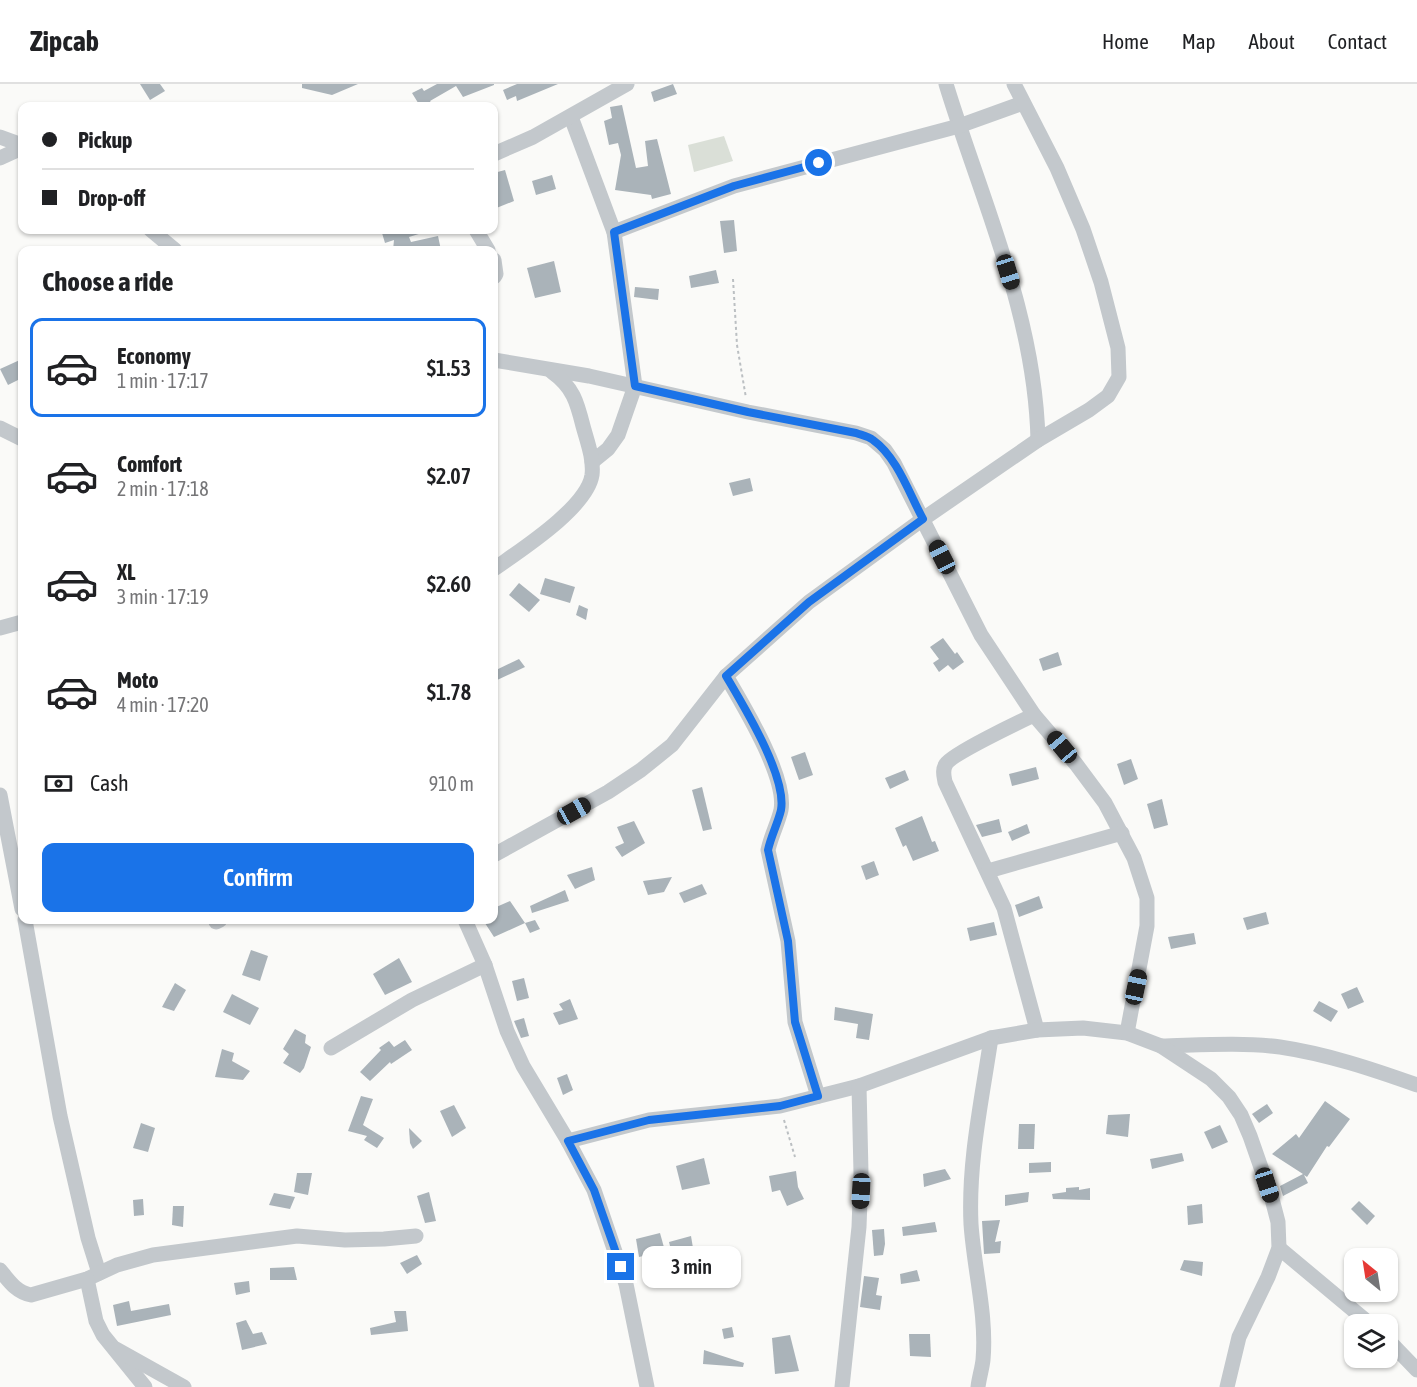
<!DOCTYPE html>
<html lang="en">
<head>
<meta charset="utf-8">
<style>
  :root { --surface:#fff; --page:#f2f2f2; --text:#202124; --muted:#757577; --line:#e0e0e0; --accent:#1a73e8 }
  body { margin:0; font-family:"Asap Condensed",sans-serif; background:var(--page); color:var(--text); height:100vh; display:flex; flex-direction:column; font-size:22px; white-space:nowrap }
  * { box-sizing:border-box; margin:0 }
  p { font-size:20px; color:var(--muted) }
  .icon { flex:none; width:33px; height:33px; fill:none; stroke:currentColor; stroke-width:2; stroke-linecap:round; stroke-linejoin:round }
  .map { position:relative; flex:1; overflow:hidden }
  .drawer { position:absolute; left:18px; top:162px; width:480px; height:678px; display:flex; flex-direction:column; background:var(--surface); border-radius:12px; box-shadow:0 2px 4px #0004 }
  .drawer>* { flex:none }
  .banner { position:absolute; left:18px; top:18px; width:480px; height:132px; border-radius:12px; box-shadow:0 2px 4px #0004; display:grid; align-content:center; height:132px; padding:0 24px; background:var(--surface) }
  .needle { width:39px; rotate:330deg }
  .buttons { position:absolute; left:1344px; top:1164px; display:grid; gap:12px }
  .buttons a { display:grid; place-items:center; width:54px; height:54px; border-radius:12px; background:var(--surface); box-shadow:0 2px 4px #0004; font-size:30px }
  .end { position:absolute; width:27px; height:27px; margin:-14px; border:8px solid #1a73e8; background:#fff; box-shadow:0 0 0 3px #fff }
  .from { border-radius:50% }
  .bubble { position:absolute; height:42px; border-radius:12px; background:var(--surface); box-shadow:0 2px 4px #0004; font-size:20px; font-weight:600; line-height:42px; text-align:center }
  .car { position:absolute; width:18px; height:36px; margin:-18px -9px; border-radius:8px; box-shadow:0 0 4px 2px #0007; background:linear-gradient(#222 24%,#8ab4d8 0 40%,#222 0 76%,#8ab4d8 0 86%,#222 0) }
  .banner b { display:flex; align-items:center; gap:21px; height:57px; font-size:22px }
  .banner b+b { border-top:2px solid var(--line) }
  .banner i { width:15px; height:15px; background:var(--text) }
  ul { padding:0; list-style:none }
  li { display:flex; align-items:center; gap:18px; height:99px; margin:0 12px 9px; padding:0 12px; border:3px solid transparent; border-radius:12px }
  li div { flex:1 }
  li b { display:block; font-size:22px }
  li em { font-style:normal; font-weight:600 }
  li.active { border-color:var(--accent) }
  li>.icon { width:54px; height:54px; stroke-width:1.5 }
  h2 { padding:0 24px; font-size:27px; line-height:72px }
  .pay { display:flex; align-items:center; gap:15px; height:66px; padding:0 24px; font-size:22px }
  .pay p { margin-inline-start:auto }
  .button { display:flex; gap:12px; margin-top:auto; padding:12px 24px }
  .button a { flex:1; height:69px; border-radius:12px; background:var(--accent); color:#fff; font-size:24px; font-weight:600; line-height:69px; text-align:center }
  header { display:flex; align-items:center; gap:36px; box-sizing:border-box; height:84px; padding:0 30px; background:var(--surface); border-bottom:2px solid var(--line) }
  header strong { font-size:28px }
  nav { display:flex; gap:33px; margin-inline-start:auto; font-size:21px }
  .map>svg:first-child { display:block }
  .green { fill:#dadfd7 }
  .building { fill:#aab3b9 }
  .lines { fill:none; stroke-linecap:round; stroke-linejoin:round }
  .path { stroke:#bbbfc2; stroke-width:2; stroke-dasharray:3 3; stroke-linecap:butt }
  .street { stroke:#c3c8cc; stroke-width:15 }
  .route { stroke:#1a73e8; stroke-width:8 }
</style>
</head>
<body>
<header>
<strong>Zipcab</strong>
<nav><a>Home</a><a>Map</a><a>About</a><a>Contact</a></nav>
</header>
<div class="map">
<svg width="1417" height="1303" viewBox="0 0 1417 1303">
  <rect width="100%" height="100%" fill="#fafaf8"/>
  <!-- green -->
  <polygon class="green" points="724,52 733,77 694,88 688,61"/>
  <!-- building -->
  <g class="building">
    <polygon points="140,0 160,0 165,7 150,16"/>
    <polygon points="302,0 358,0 332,11 302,4"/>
    <polygon points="437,0 494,0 494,1 463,13 456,2 430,17 433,22 420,22 412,9 422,4 424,7"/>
    <polygon points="517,0 558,0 517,17 516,12 507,16 503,6"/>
    <polygon points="673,0 677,10 654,18 651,8"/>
    <polygon points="622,21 636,84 648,82 645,57 657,55 671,110 652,115 651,111 615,106 621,71 618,59 609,61 604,37 612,34 610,23"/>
    <polygon points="505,86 514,117 494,125 494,89"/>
    <polygon points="552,91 556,105 536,111 532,97"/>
    <polygon points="734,136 737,167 724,169 720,137"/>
    <polygon points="392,146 422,146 422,149 409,153 411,158 438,152 441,166 393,166 394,156 385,159 382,149"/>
    <polygon points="554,177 561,208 535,214 527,184"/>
    <polygon points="716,186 719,199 691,204 689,192"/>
    <polygon points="635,203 659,205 658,216 634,213"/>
    <polygon points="22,275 22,294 8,301 0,285"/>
    <polygon points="750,394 753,407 733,412 729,399"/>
    <polygon points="545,494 575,503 570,519 540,510"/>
    <polygon points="519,499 540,516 529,528 509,511"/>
    <polygon points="579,521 588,525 586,536 576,531"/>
    <polygon points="943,554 955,570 957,568 964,578 953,586 948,581 939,588 933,579 939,575 930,563"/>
    <polygon points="1058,568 1062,581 1043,587 1039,575"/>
    <polygon points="519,575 525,583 495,597 494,587"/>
    <polygon points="805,668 813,691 799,696 791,673"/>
    <polygon points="1131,675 1138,695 1124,701 1117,680"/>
    <polygon points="1036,683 1039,695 1012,702 1009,690"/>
    <polygon points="905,686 909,696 890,705 885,694"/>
    <polygon points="702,703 712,745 703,747 692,706"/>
    <polygon points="1162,715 1168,741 1154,745 1147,720"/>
    <polygon points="922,732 932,758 935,757 939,767 913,777 906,761 903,763 895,744"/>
    <polygon points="999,735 1002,748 982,753 976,741"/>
    <polygon points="634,737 645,759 622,773 615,763 624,759 617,743"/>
    <polygon points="1027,740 1030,749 1012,757 1008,748"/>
    <polygon points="874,777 879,791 866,796 861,782"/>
    <polygon points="592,783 595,796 575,805 567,791"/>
    <polygon points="672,793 664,808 648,811 643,797"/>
    <polygon points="702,800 707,810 684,819 679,809"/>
    <polygon points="565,806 569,817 532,829 530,822"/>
    <polygon points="1039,812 1043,824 1019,833 1015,821"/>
    <polygon points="510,817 525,839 494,853 483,836 494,836 494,824"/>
    <polygon points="1266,828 1269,840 1247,846 1243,834"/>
    <polygon points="535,836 540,845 530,849 525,839"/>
    <polygon points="994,838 997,851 970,857 967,844"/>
    <polygon points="1194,849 1196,860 1171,865 1168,853"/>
    <polygon points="251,866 268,872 260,897 242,891"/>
    <polygon points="399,874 412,898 385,911 373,890"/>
    <polygon points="524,894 529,914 517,917 512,897"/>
    <polygon points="175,899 186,906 174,927 162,923"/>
    <polygon points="1357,903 1364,918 1348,925 1341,910"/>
    <polygon points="232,910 259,924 250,941 223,928"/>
    <polygon points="570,915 578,935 559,941 553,929 563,926 559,920"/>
    <polygon points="1319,917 1338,927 1331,938 1313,927"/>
    <polygon points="835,923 873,930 869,956 856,954 858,940 834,936"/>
    <polygon points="524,934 529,952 521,954 514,937"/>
    <polygon points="295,945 306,951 305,959 311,963 304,984 300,989 283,979 289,970 283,965"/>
    <polygon points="405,956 412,966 391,980 390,978 370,997 360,988 381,966 379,964 389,957 394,963"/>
    <polygon points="222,965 234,969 232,977 250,987 243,996 215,993"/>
    <polygon points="567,990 573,1006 563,1011 557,994"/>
    <polygon points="361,1012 373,1015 363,1041 384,1054 377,1064 364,1056 367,1052 348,1047"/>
    <polygon points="1325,1017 1350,1035 1329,1063 1327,1062 1307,1093 1304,1091 1308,1099 1283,1112 1280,1102 1303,1090 1272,1070 1296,1050 1299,1054"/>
    <polygon points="1267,1020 1273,1029 1259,1039 1252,1030"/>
    <polygon points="454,1021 466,1044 452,1053 440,1027"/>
    <polygon points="1130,1030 1128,1053 1106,1050 1108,1031"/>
    <polygon points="141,1039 155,1044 148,1068 133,1064"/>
    <polygon points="1019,1040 1035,1040 1034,1065 1018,1065"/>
    <polygon points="1220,1041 1228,1058 1212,1065 1204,1048"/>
    <polygon points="409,1044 422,1057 413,1065 410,1059"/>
    <polygon points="1182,1069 1184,1077 1152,1085 1150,1075"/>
    <polygon points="704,1074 710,1100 682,1106 676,1082"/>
    <polygon points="1051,1078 1051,1088 1029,1089 1029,1079"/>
    <polygon points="945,1085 951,1095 924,1103 923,1090"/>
    <polygon points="796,1087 798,1103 804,1115 787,1122 780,1106 772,1108 769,1092"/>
    <polygon points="297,1089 312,1089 308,1111 294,1108"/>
    <polygon points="1079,1103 1079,1106 1090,1104 1090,1116 1053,1115 1052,1110 1066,1108 1066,1104"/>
    <polygon points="429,1108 436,1137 425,1139 417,1112"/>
    <polygon points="1029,1108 1028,1118 1005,1122 1005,1111"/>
    <polygon points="274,1109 295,1113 290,1125 269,1121"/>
    <polygon points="143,1115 144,1131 134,1132 133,1116"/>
    <polygon points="1359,1117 1375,1132 1367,1141 1351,1125"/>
    <polygon points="1202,1120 1203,1139 1188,1141 1187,1122"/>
    <polygon points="173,1122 184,1122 183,1143 172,1141"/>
    <polygon points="1000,1136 995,1158 1001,1157 1000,1169 984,1170 982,1137"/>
    <polygon points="935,1138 937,1148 903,1152 902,1143"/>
    <polygon points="884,1145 885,1160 883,1171 874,1172 872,1146"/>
    <polygon points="660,1149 665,1167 639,1173 636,1155"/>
    <polygon points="691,1152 694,1170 673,1174 669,1158"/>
    <polygon points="417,1171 422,1180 407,1190 400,1179"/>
    <polygon points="1184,1176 1203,1178 1202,1192 1180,1186"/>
    <polygon points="294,1183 297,1196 270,1196 270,1184"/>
    <polygon points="917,1186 920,1197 901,1200 900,1190"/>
    <polygon points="864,1192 879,1194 876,1211 882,1212 880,1226 860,1223"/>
    <polygon points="249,1197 250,1208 236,1211 234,1199"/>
    <polygon points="129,1217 131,1227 169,1220 171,1231 117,1242 113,1221"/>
    <polygon points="394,1227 406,1227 408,1247 371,1251 370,1244 396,1238"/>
    <polygon points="246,1236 253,1250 262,1248 267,1260 242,1266 236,1239"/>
    <polygon points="732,1243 734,1253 724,1255 722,1245"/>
    <polygon points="909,1250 930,1250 931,1273 910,1272"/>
    <polygon points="790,1251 799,1287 775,1290 772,1254"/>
    <polygon points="704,1266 744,1279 743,1283 703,1280"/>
  </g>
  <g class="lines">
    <!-- path -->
    <g class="path">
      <polyline points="733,195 737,261 746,314"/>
      <polyline points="784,1036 795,1073"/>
    </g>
    <!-- street -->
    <g class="street">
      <path d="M946,0C982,118 1035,230 1038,356"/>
      <polyline points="571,33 614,148 635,302 618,351 608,365 592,378"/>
      <polyline points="0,53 22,61"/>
      <polyline points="494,70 533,53 627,0"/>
      <polyline points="0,74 22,64"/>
      <polyline points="151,146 175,166"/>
      <polyline points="476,146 488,166"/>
      <polyline points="614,148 734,102 959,42 1023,19"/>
      <polyline points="494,176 496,190 494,193"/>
      <polyline points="494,276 589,292 748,328 856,349 871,354 885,366 894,379 981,551 1034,631 1076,680 1105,719 1134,774 1147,814 1147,842 1127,949"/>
      <polyline points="0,344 22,355"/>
      <path d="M494,485C519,467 587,424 592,391C594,375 587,357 583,342C577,318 573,303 552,288"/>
      <polyline points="0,544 22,538"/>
      <path d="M726,592C743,621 787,693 781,726C778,739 771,752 768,766L788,857L795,938L818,1012"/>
      <path d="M1034,631C1019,638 952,670 946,680C942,686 944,692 945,698L1004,824L1037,946"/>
      <polyline points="0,711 22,825"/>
      <polyline points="494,771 608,708 641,686 672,661 726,592 809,518 923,435 1038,356 1089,326 1108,312 1119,293 1118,264 1101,198 1083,145 1057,84 1014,0"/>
      <polyline points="988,787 1122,749"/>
      <polyline points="25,836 60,1032 88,1154 99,1189"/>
      <polyline points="465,836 485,881 507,947 523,982 568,1057 594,1106 626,1200 647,1303"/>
      <polyline points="216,838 220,836"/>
      <path d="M1161,962C1201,961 1241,958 1280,963C1327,970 1372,985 1417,1001"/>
      <polyline points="331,964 412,916 485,881"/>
      <polyline points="568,1057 649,1036 780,1022 859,1002 991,954 1037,946 1083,944 1127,949 1161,962 1211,995 1229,1013 1241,1031 1250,1052 1272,1115 1278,1138 1279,1164 1268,1193 1239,1253 1227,1303"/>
      <polyline points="1279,1164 1370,1240"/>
      <path d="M0,1186C9,1197 16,1208 31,1211L87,1195L117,1181L153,1171L297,1152L345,1156L384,1155L416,1152"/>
      <polyline points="87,1195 96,1237 103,1251 145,1303"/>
      <polyline points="1388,1256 1417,1286"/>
      <polyline points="116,1265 184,1303"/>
      <polyline points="842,1303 859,1143 861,1089 859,1002"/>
      <path d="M978,1303C979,1294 982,1285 983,1276C987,1231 974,1185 971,1140C968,1078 982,1015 991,954"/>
    </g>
  </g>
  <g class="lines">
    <!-- route -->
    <path class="route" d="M621,1183L594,1106L568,1057L649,1036L780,1022L818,1012L795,938L788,857L768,766C771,752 778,739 781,726C787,692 743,621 726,592L809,518L923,435C909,409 897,373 873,356C868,352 861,351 856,349L748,328L635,302L614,148L734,102L819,79"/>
  </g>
</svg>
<div class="buttons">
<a><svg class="needle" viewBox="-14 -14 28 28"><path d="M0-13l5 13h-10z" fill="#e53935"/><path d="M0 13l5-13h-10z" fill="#757577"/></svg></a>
<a><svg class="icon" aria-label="layers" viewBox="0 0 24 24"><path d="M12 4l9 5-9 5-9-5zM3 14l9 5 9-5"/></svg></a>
</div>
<i class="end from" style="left:819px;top:79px"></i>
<i class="end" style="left:621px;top:1183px"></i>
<div class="bubble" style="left:642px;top:1162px;width:99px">3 min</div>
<i class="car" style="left:1008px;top:188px;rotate:163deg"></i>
<i class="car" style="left:942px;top:473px;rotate:333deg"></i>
<i class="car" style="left:1062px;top:663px;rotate:320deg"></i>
<i class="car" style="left:574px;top:727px;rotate:61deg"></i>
<i class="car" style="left:1136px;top:903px;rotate:12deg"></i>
<i class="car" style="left:1267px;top:1101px;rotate:162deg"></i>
<i class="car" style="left:861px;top:1107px;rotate:183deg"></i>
<div class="banner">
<b><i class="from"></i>Pickup</b>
<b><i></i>Drop-off</b>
</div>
<section class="drawer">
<h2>Choose a ride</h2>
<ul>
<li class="active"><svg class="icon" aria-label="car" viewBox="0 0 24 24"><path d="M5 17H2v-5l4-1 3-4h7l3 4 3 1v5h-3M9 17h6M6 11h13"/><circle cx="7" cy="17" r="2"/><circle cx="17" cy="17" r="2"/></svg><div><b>Economy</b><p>1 min · 17:17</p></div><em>$1.53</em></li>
<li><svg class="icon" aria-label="car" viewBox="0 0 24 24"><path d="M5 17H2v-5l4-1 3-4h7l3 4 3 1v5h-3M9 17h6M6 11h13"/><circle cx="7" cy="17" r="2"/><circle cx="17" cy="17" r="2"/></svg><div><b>Comfort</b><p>2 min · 17:18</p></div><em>$2.07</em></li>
<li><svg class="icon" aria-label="car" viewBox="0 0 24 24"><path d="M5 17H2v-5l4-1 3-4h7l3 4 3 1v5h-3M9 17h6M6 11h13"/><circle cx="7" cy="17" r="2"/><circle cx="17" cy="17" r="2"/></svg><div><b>XL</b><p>3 min · 17:19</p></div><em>$2.60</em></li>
<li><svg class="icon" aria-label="car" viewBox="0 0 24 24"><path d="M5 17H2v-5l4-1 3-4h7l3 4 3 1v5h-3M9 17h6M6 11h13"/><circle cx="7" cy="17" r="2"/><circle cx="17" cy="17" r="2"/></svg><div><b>Moto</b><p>4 min · 17:20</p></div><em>$1.78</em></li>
</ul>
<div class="pay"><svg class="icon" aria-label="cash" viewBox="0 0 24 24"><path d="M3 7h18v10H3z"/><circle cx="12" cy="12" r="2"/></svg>Cash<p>910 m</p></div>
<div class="button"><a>Confirm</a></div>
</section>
</div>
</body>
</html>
